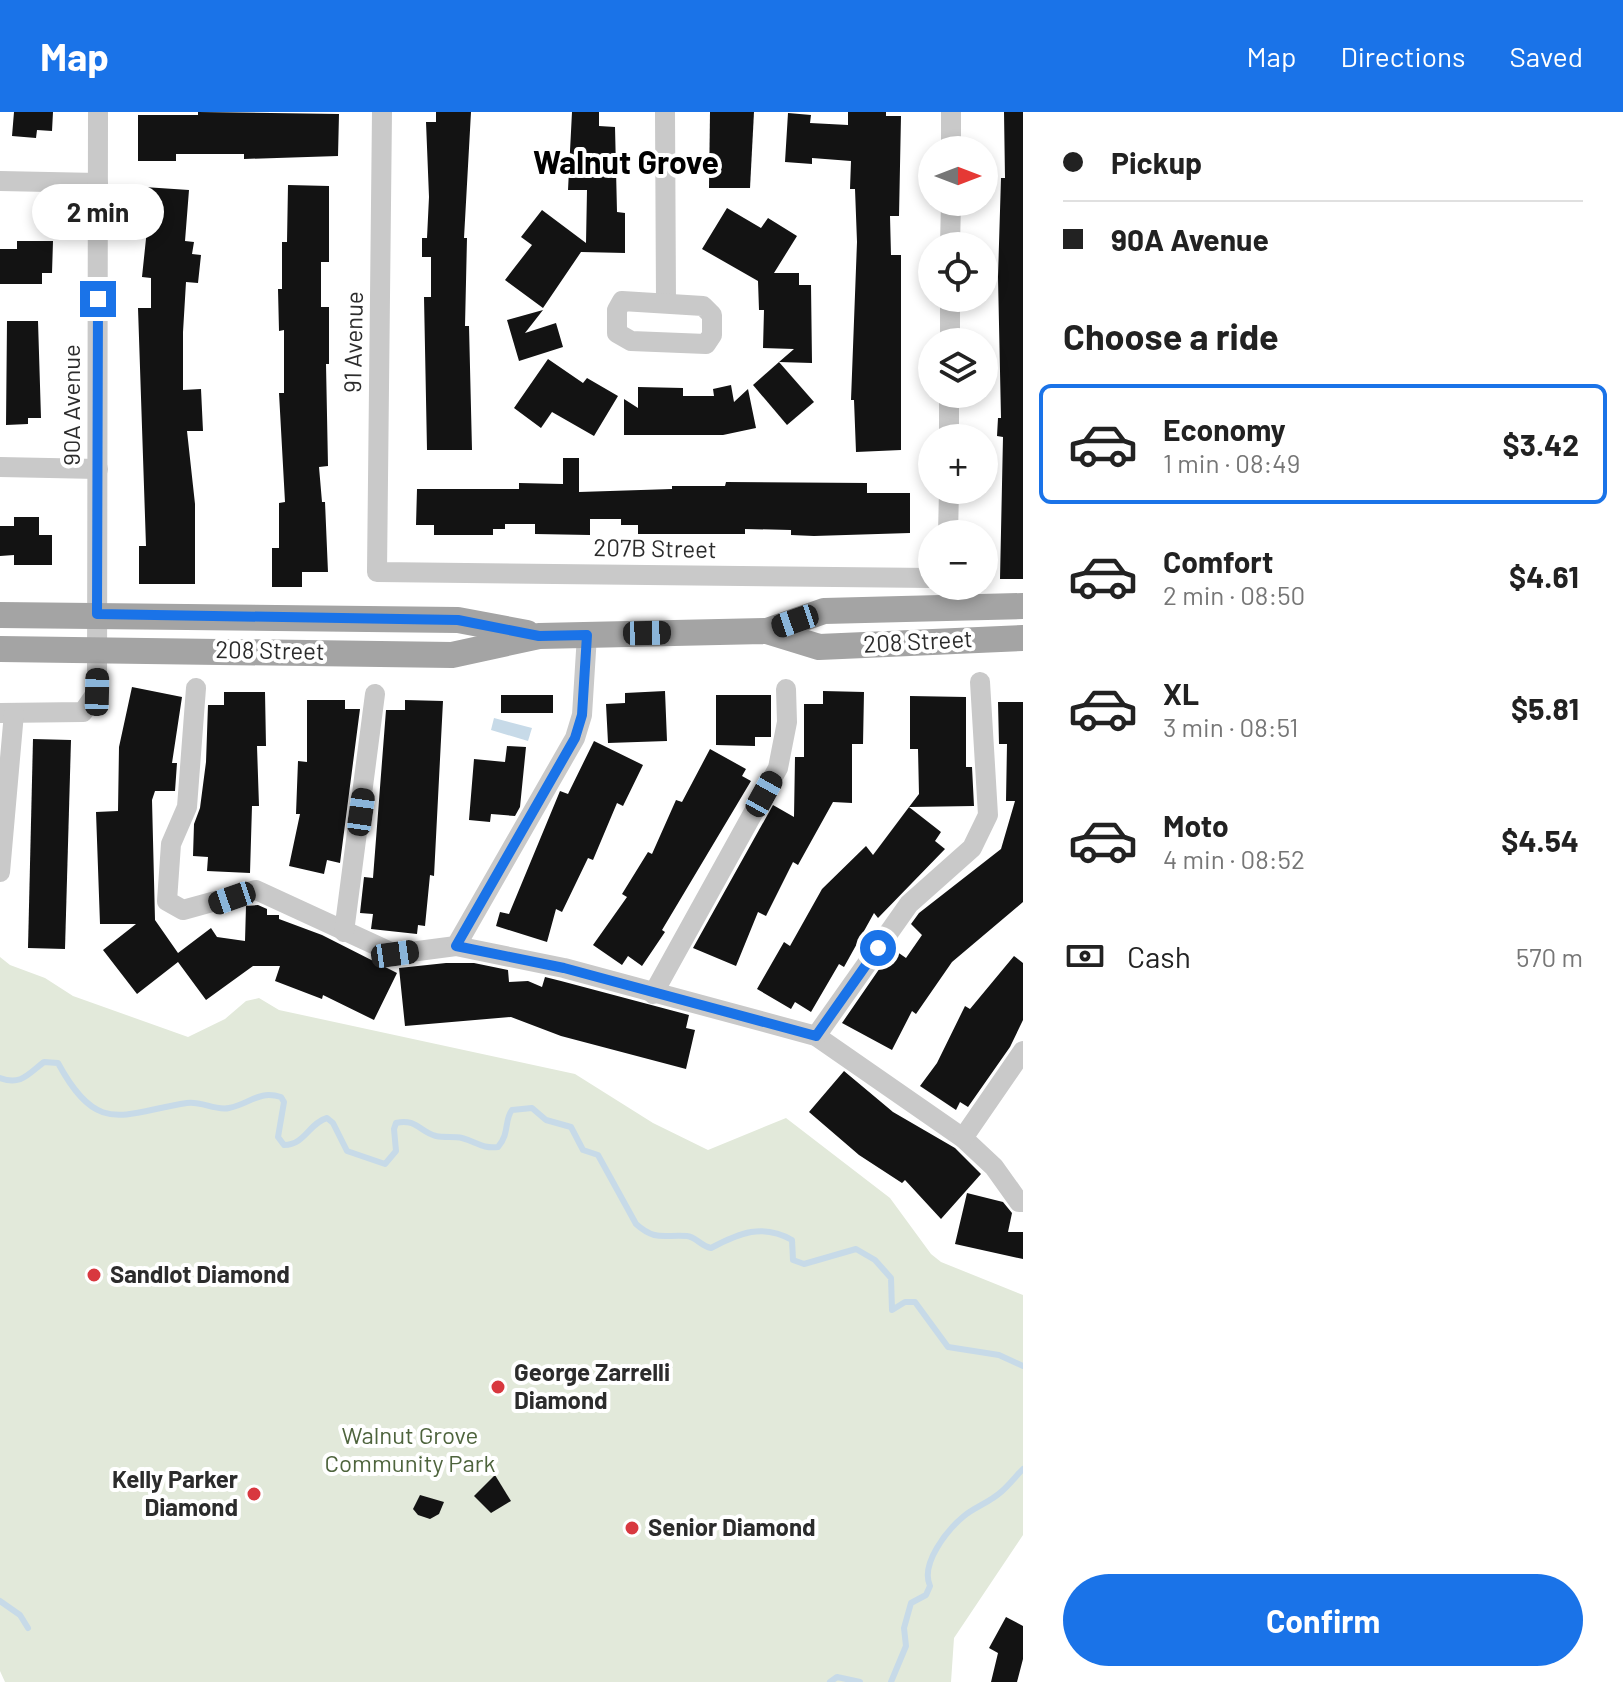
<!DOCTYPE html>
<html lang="en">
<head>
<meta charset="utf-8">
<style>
  :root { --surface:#fff; --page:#f6f6f6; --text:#222; --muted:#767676; --line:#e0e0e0; --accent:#1a73e8 }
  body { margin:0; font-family:Barlow,sans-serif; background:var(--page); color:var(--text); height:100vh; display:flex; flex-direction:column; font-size:30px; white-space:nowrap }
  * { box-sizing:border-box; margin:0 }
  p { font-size:26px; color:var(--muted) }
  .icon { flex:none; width:44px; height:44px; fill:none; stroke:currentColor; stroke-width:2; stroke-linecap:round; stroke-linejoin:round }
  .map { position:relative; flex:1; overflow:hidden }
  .panel { display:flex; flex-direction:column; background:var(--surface); width:600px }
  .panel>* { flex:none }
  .top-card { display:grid; align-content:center; height:176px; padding:0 40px; background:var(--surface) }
  .needle { width:52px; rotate:90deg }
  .fabs { position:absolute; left:918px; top:24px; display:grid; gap:16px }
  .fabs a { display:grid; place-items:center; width:80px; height:80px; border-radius:50%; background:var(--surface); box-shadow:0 4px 12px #0003; font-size:40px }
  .end { position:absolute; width:36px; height:36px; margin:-18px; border:10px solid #1a73e8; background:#fff; box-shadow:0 0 0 4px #fff }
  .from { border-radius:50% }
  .bubble { position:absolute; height:56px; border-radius:28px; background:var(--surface); box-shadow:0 4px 12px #0003; font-size:26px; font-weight:700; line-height:56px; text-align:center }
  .car { position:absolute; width:24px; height:48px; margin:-24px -12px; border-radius:10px; box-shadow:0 0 6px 2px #0007; background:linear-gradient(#222 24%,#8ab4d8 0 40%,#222 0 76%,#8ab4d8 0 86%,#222 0) }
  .top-card b { display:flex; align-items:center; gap:28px; height:76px; font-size:30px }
  .top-card b+b { border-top:2px solid var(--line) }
  .top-card i { width:20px; height:20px; background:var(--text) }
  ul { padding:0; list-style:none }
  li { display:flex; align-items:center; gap:24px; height:120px; margin:0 16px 12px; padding:0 24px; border:4px solid transparent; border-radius:12px }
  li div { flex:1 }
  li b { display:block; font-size:30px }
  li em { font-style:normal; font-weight:700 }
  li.selected { border-color:var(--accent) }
  li>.icon { width:72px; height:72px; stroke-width:1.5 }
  h2 { padding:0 40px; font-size:36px; line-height:96px }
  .pay { display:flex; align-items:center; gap:20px; height:88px; padding:0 40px; font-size:30px }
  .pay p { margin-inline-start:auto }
  .action { display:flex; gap:16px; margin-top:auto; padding:16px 40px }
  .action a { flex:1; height:92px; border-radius:48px; background:var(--accent); color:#fff; font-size:32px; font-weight:700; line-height:92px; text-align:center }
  header { display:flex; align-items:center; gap:48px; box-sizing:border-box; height:112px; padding:0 40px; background:var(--accent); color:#fff }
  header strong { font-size:38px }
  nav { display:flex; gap:44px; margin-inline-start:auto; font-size:28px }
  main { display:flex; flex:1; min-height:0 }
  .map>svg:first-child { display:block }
  .green { fill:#e2e9da }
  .water { fill:#c7dae8 }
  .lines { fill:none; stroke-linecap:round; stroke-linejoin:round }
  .stream { stroke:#c7dae8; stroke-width:6 }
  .building { fill:#131313 }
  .minor { stroke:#c9c9c9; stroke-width:20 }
  .major { stroke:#a4a4a4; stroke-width:26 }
  .route { stroke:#1a73e8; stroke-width:10 }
  .poi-dot { fill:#d8383f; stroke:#fff; stroke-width:3 }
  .labels { text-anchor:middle; stroke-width:8; stroke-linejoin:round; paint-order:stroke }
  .street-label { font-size:24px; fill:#2c2c2c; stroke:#fff }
  .poi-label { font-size:24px; font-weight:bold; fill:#2c2c2c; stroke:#fff; text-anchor:start }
  .park-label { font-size:24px; fill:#4e643d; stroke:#fff }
  .district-label { font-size:32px; font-weight:bold; fill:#000; stroke:#fff }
</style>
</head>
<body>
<header>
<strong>Map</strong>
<nav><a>Map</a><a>Directions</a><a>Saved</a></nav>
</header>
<main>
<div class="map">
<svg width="1023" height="1570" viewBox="0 0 1023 1570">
  <rect width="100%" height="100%" fill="#fff"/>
  <!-- green -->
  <polygon class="green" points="0,845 10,853 45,866 73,884 188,925 225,907 246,889 259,886 279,898 575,962 653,1011 708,1038 786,1006 890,1086 931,1142 941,1150 1023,1183 1023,1423 954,1526 951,1570 5,1570 0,1559"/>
  <!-- water -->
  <polygon class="water" points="494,606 532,616 528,629 491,618"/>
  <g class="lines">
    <!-- stream -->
    <g class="stream">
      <path d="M0,966C21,974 28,962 44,950L58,951C98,1025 122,1001 187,991C202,989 215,999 229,996C250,992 258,978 281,985L284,990L278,1025L284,1033C305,1033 309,1011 327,1006L333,1011L347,1039L385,1052L396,1039L394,1017L396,1011C416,1006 420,1020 436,1024C445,1026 454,1024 462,1026C477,1030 482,1037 498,1035C510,1021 504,1008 512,998L532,996L546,1008L571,1015L583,1038L598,1043L636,1112C656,1130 665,1122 687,1124C696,1125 701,1134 711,1136C739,1121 763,1111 792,1128L793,1148L804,1152L856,1137L875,1148L891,1166L892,1198L905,1190H915L948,1235L999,1243L1023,1254"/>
      <polyline points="0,1489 20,1503 28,1516"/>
      <polyline points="830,1570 837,1565 860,1570"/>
      <path d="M891,1570L906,1534L904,1516L911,1491L926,1483L930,1474C920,1452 947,1418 964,1404C975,1395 990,1390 1001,1380C1009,1373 1016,1364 1023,1357"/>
    </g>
  </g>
  <!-- building -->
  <g class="building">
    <polygon points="14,0 53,0 52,19 37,18 36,26 12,24"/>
    <polygon points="198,0 339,2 338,44 244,47 244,42 176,42 176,49 138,49 138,3 198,3"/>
    <polygon points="436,0 471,0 464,126 467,126 465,214 469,214 472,338 427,338 424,185 431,185 431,145 422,145 422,126 427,126 429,85 426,10 436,10"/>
    <polygon points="572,0 599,0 599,14 615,15 617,100 625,101 625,141 581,140 543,196 505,168 532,133 521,125 542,98 586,131 587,78 568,78"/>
    <polygon points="710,0 754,0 750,76 709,76"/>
    <polygon points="848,0 886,0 886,4 901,4 899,104 890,104 891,143 901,143 901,338 856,340 854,288 851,288 857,130 855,77 850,77 851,49 812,46 812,52 785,50 788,1 811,3 810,11 848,13"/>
    <polygon points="1004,0 1023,0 1023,467 1000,467 1003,325 997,324 998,306 1001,306 998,165 1001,66 1005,66"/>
    <polygon points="288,73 329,74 329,150 321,150 321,195 329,195 329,252 326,252 328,354 319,355 322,390 325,390 328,460 302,460 302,475 272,475 272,436 279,436 279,391 285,390 279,281 284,281 284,218 279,219 278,177 282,177 282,130 287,130"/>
    <polygon points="144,75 189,78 185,129 194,130 192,142 201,143 198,171 186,170 183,220 183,278 201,277 203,319 187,319 195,392 195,472 139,472 139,434 146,434 138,196 151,196 151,166 142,165 147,117 141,116"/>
    <polygon points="727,96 761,116 768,106 797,124 774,161 799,161 799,173 811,173 812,251 779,250 794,237 763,236 764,198 759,198 758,169 702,137"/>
    <polygon points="17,129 53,129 52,161 42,161 42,172 0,172 0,137 17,137"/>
    <polygon points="543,198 525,221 556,211 563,235 519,249 507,208"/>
    <polygon points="7,209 38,209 41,306 28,306 28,312 6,313"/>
    <polygon points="548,247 583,271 587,266 618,284 594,324 552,300 541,316 514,296"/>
    <polygon points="779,250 814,290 787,313 753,273"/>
    <polygon points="731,273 734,290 748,277 756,316 723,323 624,323 624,287 638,296 638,275 683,276 683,284 714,284 713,277"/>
    <polygon points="563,346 579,346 579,380 672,377 672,374 725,374 726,370 867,371 867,381 910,381 910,421 814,424 791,423 791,418 745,417 745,422 638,422 638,413 621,413 621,407 590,407 590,423 535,422 535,412 505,412 505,417 493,417 493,423 434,423 434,413 416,413 417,377 519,377 519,371 563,372"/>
    <polygon points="14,405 39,405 39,423 52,423 52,453 14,453 14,443 0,444 0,414 14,414"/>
    <polygon points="132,575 182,585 172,651 177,651 175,679 155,679 152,688 155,808 178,841 211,816 217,825 245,829 246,794 258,793 267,797 267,803 279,803 279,807 322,823 397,861 374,908 323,883 322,887 275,869 280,854 253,854 206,888 178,850 137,882 103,838 136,812 100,812 96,700 118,699 119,635"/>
    <polygon points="665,579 667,629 608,631 606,592 625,591 625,581"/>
    <polygon points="823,579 864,580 863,632 852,632 852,691 833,690 798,753 793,750 766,804 758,800 736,854 693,836 773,693 794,705 795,645 804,645 804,592 823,592"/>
    <polygon points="224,580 265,580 266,634 257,634 259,694 252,694 250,761 207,759 208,745 193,744 194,712 200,696 206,650 208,593 224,593"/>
    <rect x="501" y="583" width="52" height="18"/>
    <polygon points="716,583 771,583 771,625 755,625 755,634 716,633"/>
    <polygon points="910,584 966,585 966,655 972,655 974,694 909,695 919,682 918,637 910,637"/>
    <polygon points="307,588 345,588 345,597 360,597 340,751 327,748 324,762 289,754 300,702 296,702 298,649 307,650"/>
    <polygon points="405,588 443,589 434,764 430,763 425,814 418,813 417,822 371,817 373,802 360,801 364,765 373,766 386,598 405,598"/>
    <polygon points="998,590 1023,590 1023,790 952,850 916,902 912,899 892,938 842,911 893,837 906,846 922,823 911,812 919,801 1001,737 1015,689 1006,689 1007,632 999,632"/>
    <polygon points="33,627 71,628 65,837 28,836"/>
    <polygon points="594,629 643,653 623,694 617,691 593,748 588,746 562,800 556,797 547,830 496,814 500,800 509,802 560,679 568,682"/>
    <polygon points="507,634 526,635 520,695 515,704 491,702 490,710 469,708 474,647 505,650"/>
    <polygon points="710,637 746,657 742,664 751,669 662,818 665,820 642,854 628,844 622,853 593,833 627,785 622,782 648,740 652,742 676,688 682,690"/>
    <polygon points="909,695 941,720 935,729 945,737 878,806 874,801 844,855 839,852 811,900 795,890 791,897 757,877 784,830 790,834 822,777 866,734 873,743"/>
    <polygon points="1014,844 1023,851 1023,908 1010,935 968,995 960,990 956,998 920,974 937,951 965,894 970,897"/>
    <polygon points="446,851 474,851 508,858 509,870 528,869 542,875 545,865 561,869 689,903 686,916 695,918 686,957 561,924 511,905 405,914 399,856"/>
    <polygon points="844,959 893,1000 955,1036 981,1062 941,1107 905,1068 902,1071 859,1043 809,1000"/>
    <polygon points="967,1081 1003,1090 1012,1101 1008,1120 1023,1120 1023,1147 955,1132"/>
    <polygon points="495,1363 511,1389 491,1401 474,1384"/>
    <polygon points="420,1383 444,1390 439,1402 430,1407 418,1403 413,1397"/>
    <polygon points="1006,1505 1023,1514 1023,1547 1017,1570 991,1570 998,1541 989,1536"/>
  </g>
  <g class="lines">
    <!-- minor -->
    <g class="minor">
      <polyline points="382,0 377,460 932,466"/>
      <polyline points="665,0 666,189"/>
      <polyline points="951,38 951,0"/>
      <polyline points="0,69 98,71"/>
      <polyline points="950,134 951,90"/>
      <polygon points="622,189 703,194 712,203 712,223 706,232 631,229 617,221 617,198"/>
      <polyline points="950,230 950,186"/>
      <polyline points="949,326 949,282"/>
      <polyline points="0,355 98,357"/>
      <polyline points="948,422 949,378"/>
      <polyline points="196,576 187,695 171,732 167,789 183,798 256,778 395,842 456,834 564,856 816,924 963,1026 994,1055 1019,1090 1023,1090"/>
      <polyline points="0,601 83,600 97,580 98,0"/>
      <polyline points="0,760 14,601"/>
      <polyline points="344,820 375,582"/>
      <polyline points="456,834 575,626 582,603 587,523"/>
      <polyline points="653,882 778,656 787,610 786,577"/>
      <polyline points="816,924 909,792 972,736 988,703 980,570"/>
      <polyline points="963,1026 1023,939"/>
    </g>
    <!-- major -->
    <g class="major">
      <polyline points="0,503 458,508 527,521"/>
      <polyline points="767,519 824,499 1023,494"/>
      <polyline points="0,537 452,543 539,524 767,519 819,535 1023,526"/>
    </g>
  </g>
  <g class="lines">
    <!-- route -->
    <polyline class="route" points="98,187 97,502 458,508 539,524 587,523 582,603 575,626 456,834 564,856 816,924 878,836"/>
  </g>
  <!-- markers -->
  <g class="poi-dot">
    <circle cx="94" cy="1163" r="8"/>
    <circle cx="498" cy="1275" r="8"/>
    <circle cx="254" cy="1382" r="8"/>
    <circle cx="632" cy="1416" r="8"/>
  </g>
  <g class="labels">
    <!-- street labels -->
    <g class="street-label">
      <text transform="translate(354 230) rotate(-89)" y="8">91 Avenue</text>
      <text transform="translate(72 293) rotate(-90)" y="8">90A Avenue</text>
      <text transform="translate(655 437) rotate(1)" y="8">207B Street</text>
      <text transform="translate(918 530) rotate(-3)" y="8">208 Street</text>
      <text transform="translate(270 539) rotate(1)" y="8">208 Street</text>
    </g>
    <!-- poi labels -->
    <g class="poi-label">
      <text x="110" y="1171">Sandlot Diamond</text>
      <text x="514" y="1269">George Zarrelli<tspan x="514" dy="28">Diamond</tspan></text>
      <text x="238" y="1376" text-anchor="end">Kelly Parker<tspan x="238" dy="28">Diamond</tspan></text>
      <text x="648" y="1424">Senior Diamond</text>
    </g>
    <!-- park labels -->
    <g class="park-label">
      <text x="410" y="1332">Walnut Grove<tspan x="410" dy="28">Community Park</tspan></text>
    </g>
    <!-- district labels -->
    <g class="district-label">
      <text x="626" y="62">Walnut Grove</text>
    </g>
  </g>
</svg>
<div class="fabs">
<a><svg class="needle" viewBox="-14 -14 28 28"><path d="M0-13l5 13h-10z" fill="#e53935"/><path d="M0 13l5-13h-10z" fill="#767676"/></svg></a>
<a><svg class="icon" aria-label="locate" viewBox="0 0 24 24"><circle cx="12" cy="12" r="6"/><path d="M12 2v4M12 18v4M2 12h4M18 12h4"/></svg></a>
<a><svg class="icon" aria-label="layers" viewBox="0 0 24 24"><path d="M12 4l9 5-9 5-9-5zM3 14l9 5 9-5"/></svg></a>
<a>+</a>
<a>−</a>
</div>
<i class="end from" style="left:878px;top:836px"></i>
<i class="end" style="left:98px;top:187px"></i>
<div class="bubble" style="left:32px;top:72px;width:132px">2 min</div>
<i class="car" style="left:795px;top:509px;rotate:251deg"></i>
<i class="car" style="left:647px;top:521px;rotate:89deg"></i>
<i class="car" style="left:97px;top:580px;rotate:1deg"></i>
<i class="car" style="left:764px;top:682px;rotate:29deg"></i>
<i class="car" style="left:361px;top:700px;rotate:8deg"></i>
<i class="car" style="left:232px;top:786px;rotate:251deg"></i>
<i class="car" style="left:395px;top:842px;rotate:82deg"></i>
</div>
<section class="panel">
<div class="top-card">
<b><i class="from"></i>Pickup</b>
<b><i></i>90A Avenue</b>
</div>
<h2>Choose a ride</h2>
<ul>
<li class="selected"><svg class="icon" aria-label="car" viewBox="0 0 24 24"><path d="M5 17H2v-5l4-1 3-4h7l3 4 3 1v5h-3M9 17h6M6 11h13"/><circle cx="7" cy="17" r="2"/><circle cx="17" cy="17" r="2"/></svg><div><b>Economy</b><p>1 min · 08:49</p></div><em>$3.42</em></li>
<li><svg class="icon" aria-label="car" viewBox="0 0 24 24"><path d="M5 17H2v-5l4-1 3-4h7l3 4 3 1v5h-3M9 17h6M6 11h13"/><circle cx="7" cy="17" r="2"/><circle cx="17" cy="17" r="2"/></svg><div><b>Comfort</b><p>2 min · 08:50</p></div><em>$4.61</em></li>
<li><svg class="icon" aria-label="car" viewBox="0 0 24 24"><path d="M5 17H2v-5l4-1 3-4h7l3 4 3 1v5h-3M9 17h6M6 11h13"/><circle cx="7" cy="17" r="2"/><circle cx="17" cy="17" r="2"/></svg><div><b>XL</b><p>3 min · 08:51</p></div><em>$5.81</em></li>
<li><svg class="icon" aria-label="car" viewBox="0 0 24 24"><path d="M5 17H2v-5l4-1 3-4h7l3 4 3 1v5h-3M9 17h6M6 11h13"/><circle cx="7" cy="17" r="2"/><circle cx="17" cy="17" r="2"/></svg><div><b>Moto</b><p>4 min · 08:52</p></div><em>$4.54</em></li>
</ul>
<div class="pay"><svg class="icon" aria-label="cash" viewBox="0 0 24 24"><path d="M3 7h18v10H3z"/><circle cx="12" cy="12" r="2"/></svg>Cash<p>570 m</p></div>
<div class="action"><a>Confirm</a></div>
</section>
</main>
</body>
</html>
